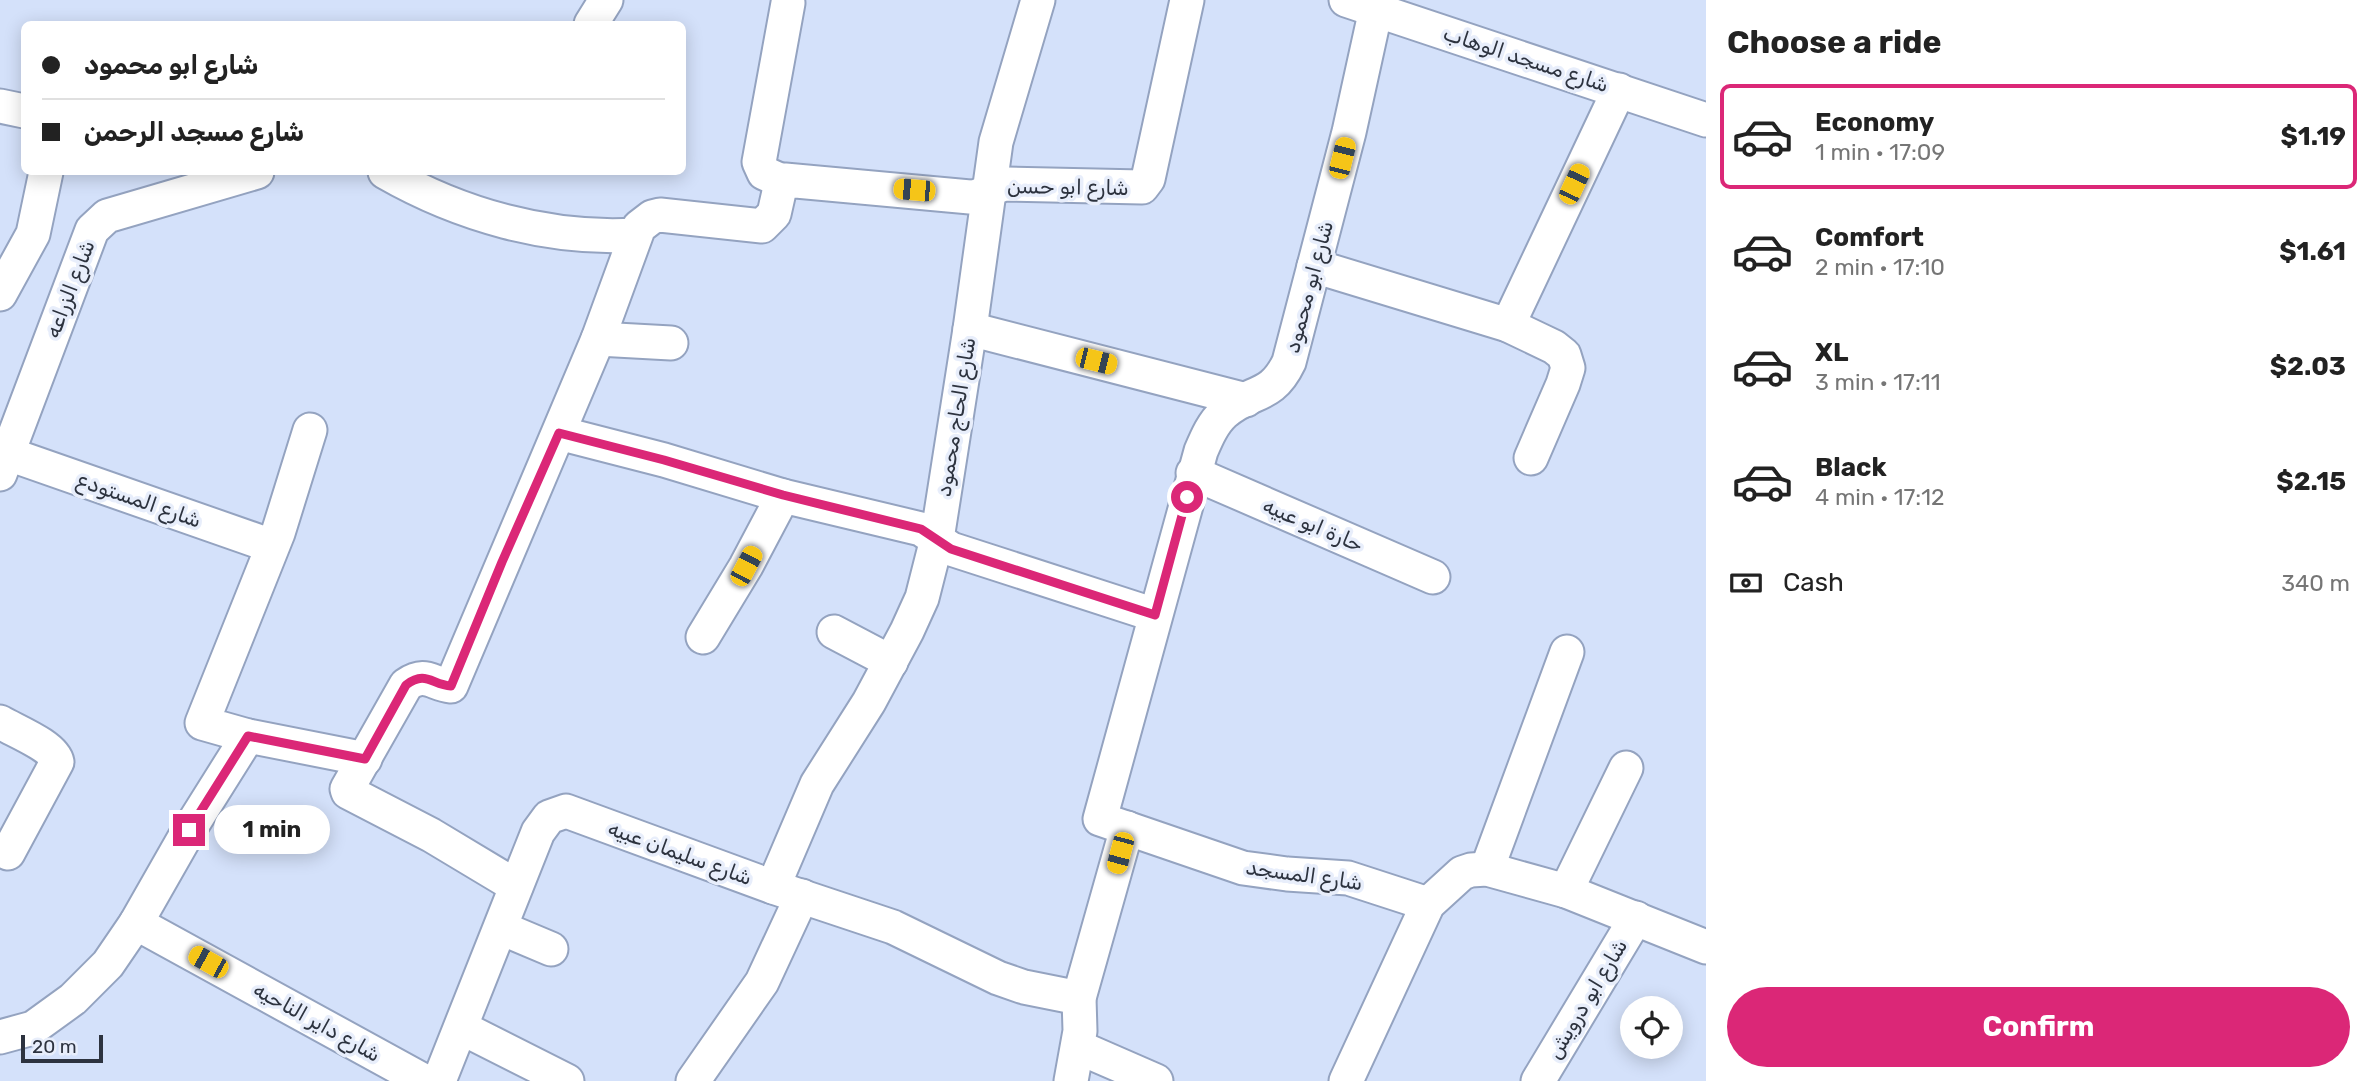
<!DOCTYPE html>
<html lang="en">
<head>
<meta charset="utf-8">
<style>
  :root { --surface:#fff; --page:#f2f2f2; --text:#222; --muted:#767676; --line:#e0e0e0; --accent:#db2777 }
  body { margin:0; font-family:Rubik,Vazirmatn,sans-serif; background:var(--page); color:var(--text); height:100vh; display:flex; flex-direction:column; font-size:26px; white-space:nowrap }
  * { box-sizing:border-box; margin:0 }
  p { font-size:23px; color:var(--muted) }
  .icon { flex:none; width:38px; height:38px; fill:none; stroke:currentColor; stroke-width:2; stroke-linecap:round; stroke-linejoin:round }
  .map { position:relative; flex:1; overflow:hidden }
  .sheet { display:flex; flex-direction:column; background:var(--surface); width:665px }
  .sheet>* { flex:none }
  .hud { position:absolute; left:21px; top:21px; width:665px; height:154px; border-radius:10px; box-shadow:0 4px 18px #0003; display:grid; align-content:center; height:154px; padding:0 21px; background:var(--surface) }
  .tools { position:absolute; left:1620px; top:996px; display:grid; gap:14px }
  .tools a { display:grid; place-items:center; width:63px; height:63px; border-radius:50%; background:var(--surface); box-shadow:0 4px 18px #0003; font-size:35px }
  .scale { position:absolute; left:21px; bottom:18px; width:82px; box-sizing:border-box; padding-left:7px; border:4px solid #2d333f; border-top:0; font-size:19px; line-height:24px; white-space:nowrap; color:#2d333f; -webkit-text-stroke:5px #e8eefb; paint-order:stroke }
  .end { position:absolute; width:32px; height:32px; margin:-16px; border:9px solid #db2777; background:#fff; box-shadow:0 0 0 4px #fff }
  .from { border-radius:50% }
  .bubble { position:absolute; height:49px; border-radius:24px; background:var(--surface); box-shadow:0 4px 18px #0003; font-size:23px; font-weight:700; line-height:49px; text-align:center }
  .car { position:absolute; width:21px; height:42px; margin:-21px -10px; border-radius:9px; box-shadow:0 0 5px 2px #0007; background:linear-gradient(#f5c518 24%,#345 0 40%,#f5c518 0 76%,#345 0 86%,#f5c518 0) }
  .hud b { display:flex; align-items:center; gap:24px; height:66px; font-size:26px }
  .hud b+b { border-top:2px solid var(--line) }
  .hud i { width:18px; height:18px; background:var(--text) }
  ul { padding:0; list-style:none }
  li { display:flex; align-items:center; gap:21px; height:105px; margin:0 14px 10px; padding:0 7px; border:4px solid transparent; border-radius:10px }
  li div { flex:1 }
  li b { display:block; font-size:26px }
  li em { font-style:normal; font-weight:700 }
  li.selected { border-color:var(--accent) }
  li>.icon { width:63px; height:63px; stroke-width:1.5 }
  h2 { padding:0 21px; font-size:32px; line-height:84px }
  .pay { display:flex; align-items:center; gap:18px; height:77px; padding:0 21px; font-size:26px }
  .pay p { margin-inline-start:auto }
  .primary-button { display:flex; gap:14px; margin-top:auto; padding:14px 21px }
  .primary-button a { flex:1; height:80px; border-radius:42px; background:var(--accent); color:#fff; font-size:28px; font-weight:700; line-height:80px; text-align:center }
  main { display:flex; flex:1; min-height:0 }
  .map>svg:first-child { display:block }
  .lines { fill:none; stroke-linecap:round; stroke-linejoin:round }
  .minor-casing { stroke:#94a3c0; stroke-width:37 }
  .minor { stroke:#fff; stroke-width:33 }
  .route { stroke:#db2777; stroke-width:9 }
  .labels { text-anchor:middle; stroke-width:7; stroke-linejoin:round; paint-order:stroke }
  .street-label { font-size:21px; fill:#2d333f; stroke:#e8eefb }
</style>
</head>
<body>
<main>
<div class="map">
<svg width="1706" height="1081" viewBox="0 0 1706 1081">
  <rect width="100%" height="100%" fill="#d4e1fa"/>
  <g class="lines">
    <defs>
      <g id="minor">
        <polyline points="1346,0 1706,120"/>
        <path d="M1378,0L1349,132L1289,362C1271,400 1251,389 1224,413C1213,423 1207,437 1201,451L1100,819L1243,868L1287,874L1348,878L1428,904"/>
        <polyline points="591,24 606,0"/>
        <polyline points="0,106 24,111"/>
        <path d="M385,172C460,215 548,240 635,235"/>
        <polyline points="782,181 764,173 759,162 788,3"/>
        <polyline points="1314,266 1508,325 1554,347 1564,355 1568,368 1563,384 1531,458"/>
        <polyline points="0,294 33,234 46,172"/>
        <polyline points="1508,325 1619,90"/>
        <polyline points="970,329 1246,400"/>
        <polyline points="598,339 671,343"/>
        <polyline points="310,430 278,533 202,723 248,736 365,759"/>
        <polyline points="559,433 664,460 783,496 921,529 951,549 1155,615"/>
        <polyline points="0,451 272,546"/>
        <polyline points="1193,473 1433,577"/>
        <polyline points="0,474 92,230 107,216 257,172"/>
        <polyline points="834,632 891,662"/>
        <polyline points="703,637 746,566 783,496"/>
        <path d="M0,722C15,731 54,746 57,762L8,853"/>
        <polyline points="1487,869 1567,652"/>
        <path d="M516,886L431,835L348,792L347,789L406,685C426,671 432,684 451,686L598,339L639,227L652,217L660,215L762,226L774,214L781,183L785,180L970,197C984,197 993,186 1006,184L1142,187L1148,179L1187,0"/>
        <polyline points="773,887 817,784 869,702 907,631 922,598 937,539 970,329 996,142 1038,0"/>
        <polyline points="1566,891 1626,768"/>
        <polyline points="136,923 424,1081"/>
        <polyline points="501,928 551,949"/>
        <polyline points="462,1028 567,1081"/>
        <polyline points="0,1037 33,1028 73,999 108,964 136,923 189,830 248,736"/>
        <polyline points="1078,1047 1156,1081"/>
        <polyline points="439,1081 538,832 549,817 566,811 773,887 893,927 998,978 1024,987 1079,998"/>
        <polyline points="693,1081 762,982 802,896"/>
        <polyline points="1071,1081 1080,1031 1079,998 1127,828"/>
        <polyline points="1346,1081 1428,904 1462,873 1471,870 1487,869 1566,891 1706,947"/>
        <polyline points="1538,1081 1636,918"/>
      </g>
    </defs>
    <!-- minor casing -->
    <use href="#minor" class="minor-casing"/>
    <!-- minor -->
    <use href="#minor" class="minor"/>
  </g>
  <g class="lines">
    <!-- route -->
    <path class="route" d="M189,830L248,736L365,759L406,685C426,670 432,685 451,686L502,562L559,433L664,460L783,495L921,529L951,549L1155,615L1187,497"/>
  </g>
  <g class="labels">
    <!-- street labels -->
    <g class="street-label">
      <text transform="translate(1526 59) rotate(18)" y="7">شارع مسجد الوهاب</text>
      <text transform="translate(1068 187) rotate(1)" y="7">شارع ابو حسن</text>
      <text transform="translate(1309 287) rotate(-75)" y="7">شارع ابو محمود</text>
      <text transform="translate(70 289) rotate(-69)" y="7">شارع الزراعه</text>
      <text transform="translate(956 417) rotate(-81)" y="7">شارع الحاج محمود</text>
      <text transform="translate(139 500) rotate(19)" y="7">شارع المستودع</text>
      <text transform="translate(1313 525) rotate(23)" y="7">حارة ابو عبيه</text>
      <text transform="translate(680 853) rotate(20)" y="7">شارع سليمان عبيه</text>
      <text transform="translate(1304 875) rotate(8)" y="7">شارع المسجد</text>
      <text transform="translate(1587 999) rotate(-59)" y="7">شارع ابو درويش</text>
      <text transform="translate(317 1022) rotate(29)" y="7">شارع داير الناحيه</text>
    </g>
  </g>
</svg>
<div class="tools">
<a><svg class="icon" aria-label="locate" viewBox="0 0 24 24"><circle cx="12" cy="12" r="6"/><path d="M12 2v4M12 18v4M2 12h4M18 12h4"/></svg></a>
</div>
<div class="scale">20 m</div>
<i class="end from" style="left:1187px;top:497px"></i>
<i class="end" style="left:189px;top:830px"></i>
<div class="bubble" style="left:214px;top:805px;width:116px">1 min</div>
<i class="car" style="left:1342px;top:158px;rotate:14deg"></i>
<i class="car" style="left:1574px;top:184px;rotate:25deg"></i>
<i class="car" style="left:914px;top:190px;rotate:275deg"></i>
<i class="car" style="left:1096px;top:361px;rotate:104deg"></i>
<i class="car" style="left:746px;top:566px;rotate:28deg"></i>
<i class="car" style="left:1120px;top:853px;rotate:195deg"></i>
<i class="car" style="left:208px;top:962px;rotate:299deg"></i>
<div class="hud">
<b><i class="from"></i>شارع ابو محمود</b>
<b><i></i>شارع مسجد الرحمن</b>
</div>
</div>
<section class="sheet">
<h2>Choose a ride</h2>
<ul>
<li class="selected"><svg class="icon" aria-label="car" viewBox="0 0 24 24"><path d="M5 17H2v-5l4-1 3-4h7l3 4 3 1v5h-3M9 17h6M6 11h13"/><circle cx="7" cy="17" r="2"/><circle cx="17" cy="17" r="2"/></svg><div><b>Economy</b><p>1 min · 17:09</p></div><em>$1.19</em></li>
<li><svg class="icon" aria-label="car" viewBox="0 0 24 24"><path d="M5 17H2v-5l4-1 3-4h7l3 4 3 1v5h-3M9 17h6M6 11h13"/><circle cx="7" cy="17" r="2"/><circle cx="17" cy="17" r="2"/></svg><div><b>Comfort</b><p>2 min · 17:10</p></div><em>$1.61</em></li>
<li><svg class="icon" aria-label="car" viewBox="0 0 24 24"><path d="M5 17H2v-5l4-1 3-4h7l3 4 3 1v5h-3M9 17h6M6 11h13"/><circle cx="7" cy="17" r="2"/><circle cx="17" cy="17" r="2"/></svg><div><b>XL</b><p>3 min · 17:11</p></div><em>$2.03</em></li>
<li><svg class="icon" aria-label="car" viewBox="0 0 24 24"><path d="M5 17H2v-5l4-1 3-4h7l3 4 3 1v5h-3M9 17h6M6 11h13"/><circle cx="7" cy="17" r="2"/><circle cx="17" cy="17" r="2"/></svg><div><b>Black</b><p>4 min · 17:12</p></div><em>$2.15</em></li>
</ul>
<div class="pay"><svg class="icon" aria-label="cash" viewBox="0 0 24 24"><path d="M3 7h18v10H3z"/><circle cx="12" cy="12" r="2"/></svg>Cash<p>340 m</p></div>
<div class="primary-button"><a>Confirm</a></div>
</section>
</main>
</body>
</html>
